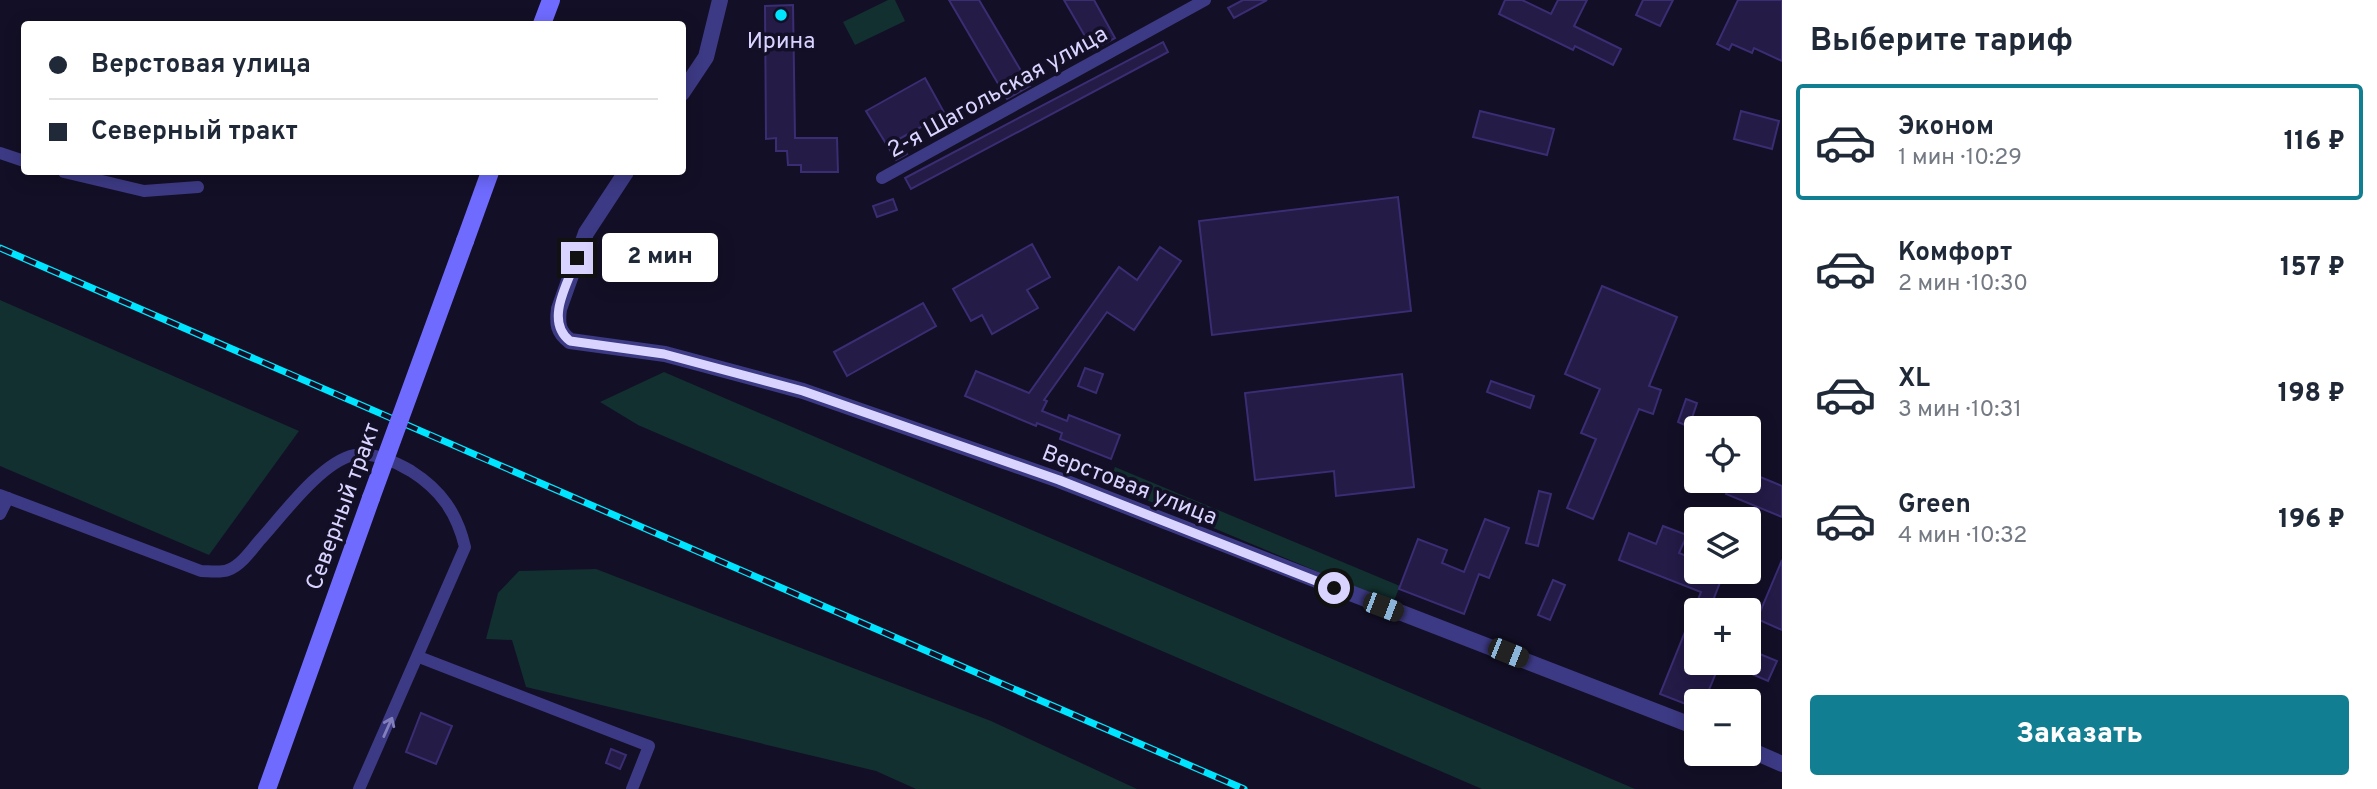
<!DOCTYPE html>
<html lang="ru">
<head>
<meta charset="utf-8">
<style>
  :root { --surface:#fff; --page:#f2f2f3; --text:#1f2937; --muted:#747a83; --line:#e0e1e3; --accent:#117e91 }
  body { margin:0; font-family:Overpass,sans-serif; background:var(--page); color:var(--text); height:100vh; display:flex; flex-direction:column; font-size:26px; white-space:nowrap }
  * { box-sizing:border-box; margin:0 }
  p { font-size:23px; color:var(--muted) }
  .icon { flex:none; width:38px; height:38px; fill:none; stroke:currentColor; stroke-width:2; stroke-linecap:round; stroke-linejoin:round }
  .map { position:relative; flex:1; overflow:hidden }
  .panel { display:flex; flex-direction:column; background:var(--surface); width:595px }
  .panel>* { flex:none }
  .banner { position:absolute; left:21px; top:21px; width:665px; height:154px; border-radius:7px; box-shadow:0 4px 18px #0003; display:grid; align-content:center; height:154px; padding:0 28px; background:var(--surface) }
  .tools { position:absolute; left:1684px; top:416px; display:grid; gap:14px }
  .tools a { display:grid; place-items:center; width:77px; height:77px; border-radius:7px; background:var(--surface); box-shadow:0 4px 18px #0003; font-size:35px }
  .end { position:absolute; width:32px; height:32px; margin:-16px; border:9px solid #d9d4ff; background:#111; box-shadow:0 0 0 4px #111 }
  .from { border-radius:50% }
  .bubble { position:absolute; height:49px; border-radius:7px; background:var(--surface); box-shadow:0 4px 18px #0003; font-size:23px; font-weight:800; line-height:49px; text-align:center }
  .car { position:absolute; width:21px; height:42px; margin:-21px -10px; border-radius:9px; box-shadow:0 0 5px 2px #0007; background:linear-gradient(#222 24%,#8ab4d8 0 40%,#222 0 76%,#8ab4d8 0 86%,#222 0) }
  .banner b { display:flex; align-items:center; gap:24px; height:66px; font-size:26px }
  .banner b+b { border-top:2px solid var(--line) }
  .banner i { width:18px; height:18px; background:var(--text) }
  ul { padding:0; list-style:none }
  li { display:flex; align-items:center; gap:21px; height:116px; margin:0 14px 10px; padding:0 14px; border:4px solid transparent; border-radius:7px }
  li div { flex:1 }
  li b { display:block; font-size:26px }
  li em { font-style:normal; font-weight:800 }
  li.active { border-color:var(--accent) }
  li>.icon { width:63px; height:63px; stroke-width:1.5 }
  h2 { padding:0 28px; font-size:32px; line-height:84px }
  .button { display:flex; gap:14px; margin-top:auto; padding:14px 28px }
  .button a { flex:1; height:80px; border-radius:7px; background:var(--accent); color:#fff; font-size:28px; font-weight:800; line-height:80px; text-align:center }
  main { display:flex; flex:1; min-height:0 }
  .map>svg:first-child { display:block }
  .green { fill:#12302f }
  .building { fill:#241b47; stroke:#3b2d73; stroke-width:2 }
  .lines { fill:none; stroke-linecap:round; stroke-linejoin:round }
  .minor { stroke:#3d3a85; stroke-width:12 }
  .tertiary { stroke:#3d3a85; stroke-width:16 }
  .secondary { stroke:#6f6bff; stroke-width:18 }
  .rail-casing { stroke:#00e5ff; stroke-width:7 }
  .rail { stroke:#130f26; stroke-width:4.5; stroke-dasharray:13; stroke-linecap:butt }
  .secondary-bridge { stroke:#6f6bff; stroke-width:18 }
  .oneway { stroke:#837fbc }
  .route { stroke:#d9d4ff; stroke-width:9 }
  .poi-dot { fill:#00e5ff; stroke:#130f26; stroke-width:2.5 }
  .labels { text-anchor:middle; stroke-width:7; stroke-linejoin:round; paint-order:stroke }
  .poi-label { font-size:23px; fill:#d9d4ff; stroke:#130f26 }
  .street-label { font-size:23px; fill:#d9d4ff; stroke:#130f26 }
</style>
</head>
<body>
<main>
<div class="map">
<svg width="1782" height="789" viewBox="0 0 1782 789">
  <rect width="100%" height="100%" fill="#130f26"/>
  <!-- green -->
  <g class="green">
    <polygon points="888,0 895,0 905,21 855,45 843,22"/>
    <polygon points="0,300 299,431 209,555 0,466"/>
    <polygon points="664,372 1635,789 1482,789 638,425 600,402"/>
    <polygon points="1115,467 1400,586 1393,603 1108,484"/>
    <polygon points="596,569 991,721 1137,789 916,789 876,771 526,687 512,640 486,639 498,593 519,571"/>
  </g>
  <!-- building -->
  <g class="building">
    <polygon points="949,0 979,0 1030,86 1007,99"/>
    <polygon points="1064,0 1094,0 1115,38 1093,50"/>
    <polygon points="1243,0 1267,0 1234,18 1228,8"/>
    <polygon points="1505,0 1522,0 1551,14 1558,0 1587,0 1574,26 1621,49 1613,65 1575,46 1573,50 1499,14"/>
    <polygon points="1643,0 1673,0 1660,26 1636,15"/>
    <polygon points="1738,0 1782,0 1782,61 1754,48 1752,53 1732,44 1729,50 1717,44"/>
    <polygon points="793,5 795,138 837,138 838,172 801,172 801,165 788,165 787,151 776,151 776,138 766,139 765,6"/>
    <polygon points="1163,42 1168,52 911,189 905,178"/>
    <polygon points="925,78 945,114 899,139 907,154 896,160 866,111"/>
    <polygon points="1480,111 1554,129 1547,155 1473,137"/>
    <polygon points="1741,111 1779,121 1772,149 1734,139"/>
    <polygon points="1398,197 1411,311 1212,335 1199,221"/>
    <polygon points="893,199 897,210 877,217 873,206"/>
    <polygon points="1032,244 1050,277 1027,290 1038,308 992,334 982,315 971,321 953,289"/>
    <polygon points="1160,247 1181,261 1134,330 1107,312 1044,400 1047,401 1042,411 1067,421 1069,415 1120,435 1111,459 1060,439 1062,433 1037,423 1036,426 965,396 976,371 1029,393 1119,267 1137,280"/>
    <polygon points="1602,286 1677,317 1649,386 1661,390 1653,414 1639,409 1593,519 1567,508 1596,439 1581,433 1600,389 1565,374"/>
    <polygon points="923,303 936,326 847,376 834,352"/>
    <polygon points="1085,368 1103,374 1096,393 1078,386"/>
    <polygon points="1402,374 1414,487 1336,496 1334,471 1255,480 1245,393"/>
    <polygon points="1491,381 1534,396 1530,408 1487,392"/>
    <polygon points="1686,399 1697,403 1689,427 1678,422"/>
    <polygon points="1748,472 1782,486 1782,517 1726,494 1732,481 1748,481"/>
    <polygon points="1539,491 1551,494 1538,546 1526,543"/>
    <polygon points="1485,519 1509,528 1489,578 1479,574 1464,614 1399,589 1418,539 1447,550 1442,563 1464,572"/>
    <polygon points="1663,526 1687,535 1679,553 1696,560 1696,572 1724,572 1709,611 1696,611 1696,663 1720,663 1704,702 1696,702 1696,708 1660,694 1701,592 1619,560 1629,533 1656,544"/>
    <polygon points="1782,560 1782,630 1757,619"/>
    <polygon points="1553,580 1565,585 1550,620 1538,615"/>
    <polygon points="1755,652 1777,661 1768,681 1747,672"/>
    <polygon points="421,713 452,726 436,764 406,752"/>
    <polygon points="611,749 626,755 620,769 606,763"/>
  </g>
  <g class="lines">
    <!-- minor -->
    <g class="minor">
      <polyline points="0,153 24,161"/>
      <polyline points="64,172 144,191 198,187"/>
      <polyline points="882,178 1205,0"/>
      <path d="M0,495L201,571C208,571 221,573 228,570C240,566 251,551 259,541C282,516 321,462 354,455C371,451 396,462 411,471C441,490 457,513 465,547L359,789"/>
      <polyline points="0,514 8,498"/>
      <polyline points="419,657 649,746 632,789"/>
    </g>
    <!-- tertiary -->
    <g class="tertiary">
      <polyline points="682,93 706,57 720,0"/>
      <path d="M626,172L586,233L559,309C557,324 558,332 570,341L665,354L803,391L1059,480L1696,727"/>
      <polyline points="1748,749 1782,764"/>
    </g>
    <!-- secondary -->
    <g class="secondary">
      <polyline points="542,24 551,0"/>
      <polyline points="465,241 490,172"/>
      <polyline points="267,789 371,498"/>
    </g>
    <defs>
      <polyline id="rail" points="0,248 1244,789"/>
    </defs>
    <!-- rail casing -->
    <use href="#rail" class="rail-casing"/>
    <!-- rail -->
    <use href="#rail" class="rail"/>
    <!-- secondary-bridge -->
    <polyline class="secondary-bridge" points="371,498 465,241"/>
  </g>
  <!-- one-way arrows -->
  <defs><path id="oneway-shaft" d="M-6 0H5M1.5-3L5.5 0L1.5 3" fill="none" stroke-width="1.6" stroke-linecap="round" stroke-linejoin="round" transform="scale(1.75)"/></defs>
  <use class="oneway" href="#oneway-shaft" transform="translate(388 727) rotate(-66)"/>
  <g class="lines">
    <!-- route -->
    <path class="route" d="M577,258C568,283 544,321 570,341L664,354L803,391L1059,480L1334,588"/>
  </g>
  <!-- markers -->
  <circle class="poi-dot" cx="781" cy="15" r="7"/>
  <g class="labels">
    <!-- poi labels -->
    <g class="poi-label">
      <text x="781" y="48">Ирина</text>
    </g>
    <!-- street labels -->
    <g class="street-label">
      <text transform="translate(997 91) rotate(-29)" y="8">2-я Шагольская улица</text>
      <text transform="translate(1130 484) rotate(21)" y="8">Верстовая улица</text>
      <text transform="translate(342 506) rotate(-70)" y="8">Северный тракт</text>
    </g>
  </g>
</svg>
<div class="tools">
<a><svg class="icon" aria-label="locate" viewBox="0 0 24 24"><circle cx="12" cy="12" r="6"/><path d="M12 2v4M12 18v4M2 12h4M18 12h4"/></svg></a>
<a><svg class="icon" aria-label="layers" viewBox="0 0 24 24"><path d="M12 4l9 5-9 5-9-5zM3 14l9 5 9-5"/></svg></a>
<a>+</a>
<a>−</a>
</div>
<i class="end from" style="left:1334px;top:588px"></i>
<i class="end" style="left:577px;top:258px"></i>
<div class="bubble" style="left:602px;top:233px;width:116px">2 мин</div>
<i class="car" style="left:1383px;top:607px;rotate:111deg"></i>
<i class="car" style="left:1508px;top:653px;rotate:112deg"></i>
<div class="banner">
<b><i class="from"></i>Верстовая улица</b>
<b><i></i>Северный тракт</b>
</div>
</div>
<section class="panel">
<h2>Выберите тариф</h2>
<ul>
<li class="active"><svg class="icon" aria-label="car" viewBox="0 0 24 24"><path d="M5 17H2v-5l4-1 3-4h7l3 4 3 1v5h-3M9 17h6M6 11h13"/><circle cx="7" cy="17" r="2"/><circle cx="17" cy="17" r="2"/></svg><div><b>Эконом</b><p>1 мин · 10:29</p></div><em>116 ₽</em></li>
<li><svg class="icon" aria-label="car" viewBox="0 0 24 24"><path d="M5 17H2v-5l4-1 3-4h7l3 4 3 1v5h-3M9 17h6M6 11h13"/><circle cx="7" cy="17" r="2"/><circle cx="17" cy="17" r="2"/></svg><div><b>Комфорт</b><p>2 мин · 10:30</p></div><em>157 ₽</em></li>
<li><svg class="icon" aria-label="car" viewBox="0 0 24 24"><path d="M5 17H2v-5l4-1 3-4h7l3 4 3 1v5h-3M9 17h6M6 11h13"/><circle cx="7" cy="17" r="2"/><circle cx="17" cy="17" r="2"/></svg><div><b>XL</b><p>3 мин · 10:31</p></div><em>198 ₽</em></li>
<li><svg class="icon" aria-label="car" viewBox="0 0 24 24"><path d="M5 17H2v-5l4-1 3-4h7l3 4 3 1v5h-3M9 17h6M6 11h13"/><circle cx="7" cy="17" r="2"/><circle cx="17" cy="17" r="2"/></svg><div><b>Green</b><p>4 мин · 10:32</p></div><em>196 ₽</em></li>
</ul>
<div class="button"><a>Заказать</a></div>
</section>
</main>
</body>
</html>
